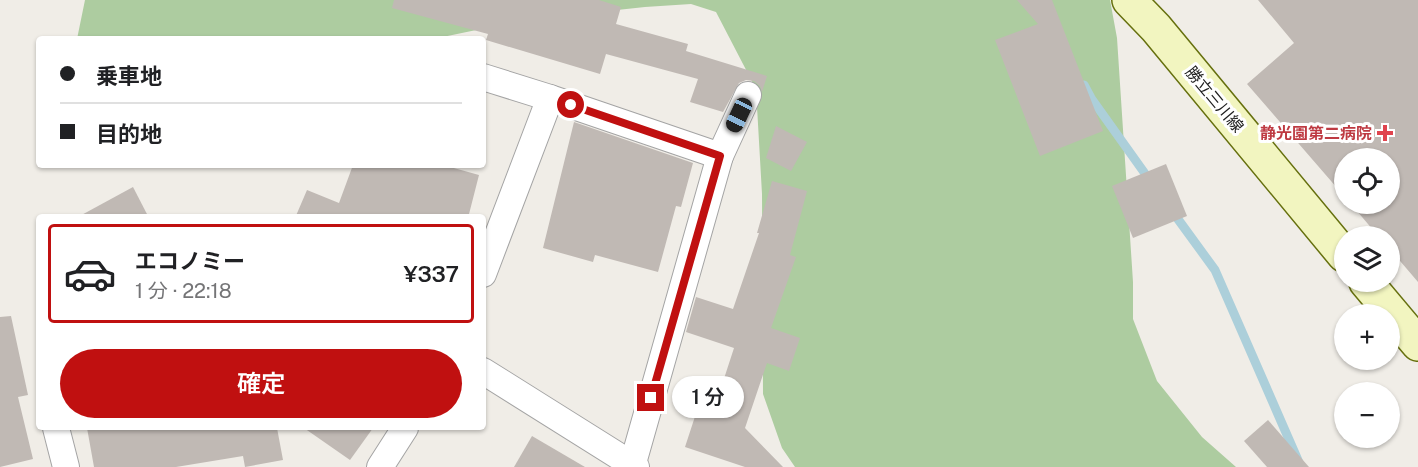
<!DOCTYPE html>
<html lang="ja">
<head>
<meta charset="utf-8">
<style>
  :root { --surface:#fff; --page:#f2f2f2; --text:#202124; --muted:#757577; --line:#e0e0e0; --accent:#c01010 }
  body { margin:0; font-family:"Public Sans","Noto Sans JP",sans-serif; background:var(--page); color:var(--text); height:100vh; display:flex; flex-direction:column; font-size:22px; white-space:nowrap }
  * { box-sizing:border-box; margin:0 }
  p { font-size:20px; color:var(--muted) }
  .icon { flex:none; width:33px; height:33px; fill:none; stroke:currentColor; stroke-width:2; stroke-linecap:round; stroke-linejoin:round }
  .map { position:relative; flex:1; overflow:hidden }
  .details { position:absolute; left:36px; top:214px; width:450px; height:216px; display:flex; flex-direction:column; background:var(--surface); border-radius:6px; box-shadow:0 2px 4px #0004 }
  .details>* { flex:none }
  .hud { position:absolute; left:36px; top:36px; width:450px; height:132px; border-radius:6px; box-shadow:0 2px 4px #0004; display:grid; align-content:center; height:132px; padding:0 24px; background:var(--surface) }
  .fabs { position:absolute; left:1334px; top:148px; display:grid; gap:12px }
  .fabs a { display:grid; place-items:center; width:66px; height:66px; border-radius:50%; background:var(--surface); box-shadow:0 2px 4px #0004; font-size:30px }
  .end { position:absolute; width:27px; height:27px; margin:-14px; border:8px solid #c01010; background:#fff; box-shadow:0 0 0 3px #fff }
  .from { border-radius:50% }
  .bubble { position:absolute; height:42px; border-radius:21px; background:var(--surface); box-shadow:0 2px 4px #0004; font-size:20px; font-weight:600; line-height:42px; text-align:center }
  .car { position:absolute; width:18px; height:36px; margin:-18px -9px; border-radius:8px; box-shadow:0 0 4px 2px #0007; background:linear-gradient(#222 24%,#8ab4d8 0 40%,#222 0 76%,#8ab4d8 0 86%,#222 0) }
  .hud b { display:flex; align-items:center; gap:21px; height:57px; font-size:22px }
  .hud b+b { border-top:2px solid var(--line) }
  .hud i { width:15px; height:15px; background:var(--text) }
  ul { padding:10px 0 0; list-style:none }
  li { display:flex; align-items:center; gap:18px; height:99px; margin:0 12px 9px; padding:0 12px; border:3px solid transparent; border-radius:6px }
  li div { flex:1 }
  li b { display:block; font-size:22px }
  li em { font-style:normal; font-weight:600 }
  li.active { border-color:var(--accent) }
  li>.icon { width:54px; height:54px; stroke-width:1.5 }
  .cta { display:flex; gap:12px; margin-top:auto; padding:12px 24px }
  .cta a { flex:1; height:69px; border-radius:36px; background:var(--accent); color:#fff; font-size:24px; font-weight:600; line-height:69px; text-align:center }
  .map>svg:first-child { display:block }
  .forest { fill:#adcca0 }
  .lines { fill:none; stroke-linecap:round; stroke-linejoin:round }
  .stream { stroke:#accfda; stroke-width:9 }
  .building { fill:#c0b9b4 }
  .street-casing { stroke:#a4a4a4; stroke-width:28 }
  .secondary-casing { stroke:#66700e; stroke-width:36 }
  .street { stroke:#fff; stroke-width:26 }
  .secondary { stroke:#f2f5c0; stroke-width:33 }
  .route { stroke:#c01010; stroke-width:8 }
  .health-dot { fill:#e0444e; stroke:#fff; stroke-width:2 }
  .labels { text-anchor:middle; stroke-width:6; stroke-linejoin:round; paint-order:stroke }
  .street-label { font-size:16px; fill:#202020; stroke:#fff }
  .health-label { font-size:16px; font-weight:bold; fill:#be3a42; stroke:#fff; text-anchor:end }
</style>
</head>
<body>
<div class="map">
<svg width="1418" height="467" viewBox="0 0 1418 467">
  <rect width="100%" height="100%" fill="#f0ede7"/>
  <!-- forest -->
  <polygon class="forest" points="85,0 1110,0 1117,38 1133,282 1133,319 1157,381 1202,437 1236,467 795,467 782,448 763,394 762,194 756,89 716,12 691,4 645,7 524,20 433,39 77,39"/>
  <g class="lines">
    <!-- stream -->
    <g class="stream">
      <polyline points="1084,85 1091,98 1151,182"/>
      <polyline points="1172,211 1215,270 1301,467"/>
    </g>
  </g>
  <!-- building -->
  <g class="building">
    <polygon points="394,0 599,0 621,7 616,24 688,44 686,51 767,76 762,92 760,86 754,81 746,80 739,83 723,112 690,102 698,79 606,54 600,74 486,40 488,34 392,8"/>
    <polygon points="1017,0 1052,0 1103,131 1040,156 995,40 1038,24"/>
    <polygon points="1258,0 1418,0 1418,282 1389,248 1389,237 1379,237 1351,204 1389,204 1389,159 1344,159 1344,196 1247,84 1294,43"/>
    <polygon points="574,122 693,163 681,207 676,206 658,272 595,255 593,262 543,248"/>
    <polygon points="776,126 807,142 791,171 766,158"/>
    <polygon points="1166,164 1187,216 1133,238 1112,186"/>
    <polygon points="353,165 443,165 479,175 468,218 295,218 307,190 339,203"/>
    <polygon points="772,181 807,191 790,255 796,257 771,328 800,338 789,371 767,363 745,428 783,467 745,467 685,447 703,392 718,397 734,348 686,332 696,297 733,309 759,233 757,233"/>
    <polygon points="133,187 149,218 76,218"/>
    <polygon points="11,316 28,395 18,397 33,459 0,467 0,317"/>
    <polygon points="1268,420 1309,467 1267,467 1244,441"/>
    <polygon points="87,428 277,428 283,460 245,467 243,456 176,467 94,467"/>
    <polygon points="304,428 373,428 350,460"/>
    <polygon points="532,436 585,467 514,467"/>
  </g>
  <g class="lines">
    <defs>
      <g id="street">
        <polyline points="483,77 550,98 720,156"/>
        <polyline points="483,274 550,98"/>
        <polyline points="483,371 636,467"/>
        <polyline points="56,428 66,467"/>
        <polyline points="633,463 720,156 748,95"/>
        <polyline points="380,467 405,428"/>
      </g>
      <g id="secondary">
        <polyline points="1129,0 1156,28 1344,255"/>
        <polyline points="1366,282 1418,344"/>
      </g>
    </defs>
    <!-- street casing -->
    <use href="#street" class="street-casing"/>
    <!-- secondary casing -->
    <use href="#secondary" class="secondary-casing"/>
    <!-- street -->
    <use href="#street" class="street"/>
    <!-- secondary -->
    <use href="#secondary" class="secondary"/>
  </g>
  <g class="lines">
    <!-- route -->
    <polyline class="route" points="571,105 720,156 651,398"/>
  </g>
  <!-- markers -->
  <path class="health-dot" d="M1382 124h6v6h6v6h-6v6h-6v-6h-6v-6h6z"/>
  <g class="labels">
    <!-- street labels -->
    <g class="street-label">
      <text transform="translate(1215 99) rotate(50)" y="6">勝立三川線</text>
    </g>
    <!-- health labels -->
    <g class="health-label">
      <text x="1372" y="139">静光園第二病院</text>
    </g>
  </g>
</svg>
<div class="fabs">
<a><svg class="icon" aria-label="locate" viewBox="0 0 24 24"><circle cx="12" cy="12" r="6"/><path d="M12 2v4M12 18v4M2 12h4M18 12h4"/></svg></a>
<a><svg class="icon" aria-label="layers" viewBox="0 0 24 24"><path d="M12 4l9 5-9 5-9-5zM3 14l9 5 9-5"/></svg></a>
<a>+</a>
<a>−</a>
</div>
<i class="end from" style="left:571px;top:105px"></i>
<i class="end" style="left:651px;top:398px"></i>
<div class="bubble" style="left:672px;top:376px;width:72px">1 分</div>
<i class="car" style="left:739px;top:115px;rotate:205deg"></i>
<div class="hud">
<b><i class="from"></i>乗車地</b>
<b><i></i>目的地</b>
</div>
<section class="details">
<ul>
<li class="active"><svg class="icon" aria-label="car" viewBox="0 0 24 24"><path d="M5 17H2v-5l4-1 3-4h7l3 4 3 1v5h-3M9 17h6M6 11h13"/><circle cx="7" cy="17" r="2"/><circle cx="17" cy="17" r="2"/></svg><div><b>エコノミー</b><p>1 分 · 22:18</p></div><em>¥337</em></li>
</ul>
<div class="cta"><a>確定</a></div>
</section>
</div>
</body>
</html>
